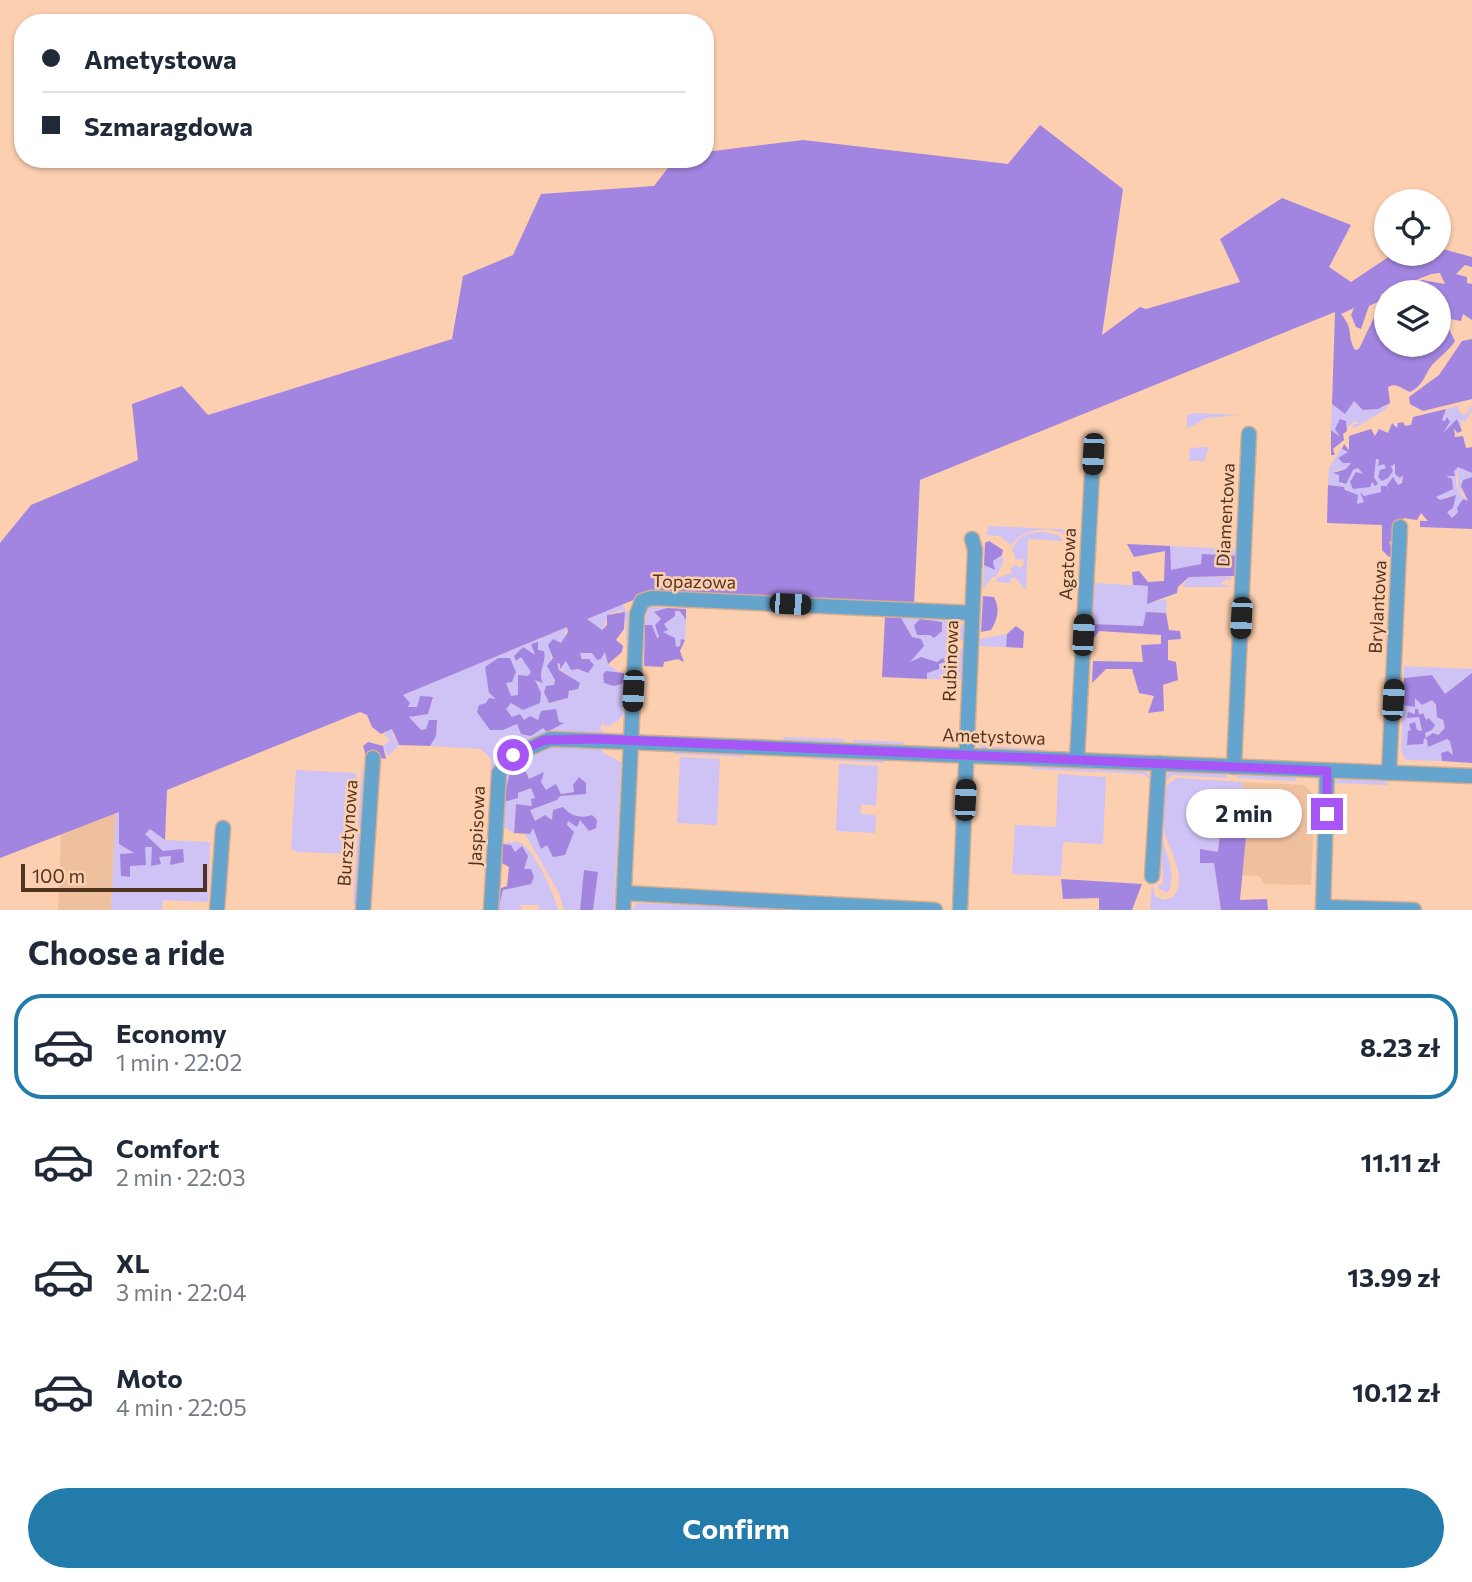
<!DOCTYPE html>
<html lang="en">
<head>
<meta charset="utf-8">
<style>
  :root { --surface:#fff; --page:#f2f2f3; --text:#1f2937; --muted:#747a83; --line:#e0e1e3; --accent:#227baa }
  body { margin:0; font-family:Commissioner,sans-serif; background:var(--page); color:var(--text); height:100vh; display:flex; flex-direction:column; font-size:26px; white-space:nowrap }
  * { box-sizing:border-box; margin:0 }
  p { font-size:23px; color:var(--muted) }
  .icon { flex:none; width:38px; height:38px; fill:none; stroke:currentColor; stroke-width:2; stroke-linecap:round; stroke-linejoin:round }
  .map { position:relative; height:910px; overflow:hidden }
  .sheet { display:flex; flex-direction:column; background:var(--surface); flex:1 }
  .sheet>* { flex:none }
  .top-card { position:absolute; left:14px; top:14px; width:700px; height:154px; border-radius:28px; box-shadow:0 2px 5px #0004; display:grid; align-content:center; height:154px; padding:0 28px; background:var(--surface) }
  .tools { position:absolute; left:1374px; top:189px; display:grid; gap:14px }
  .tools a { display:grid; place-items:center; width:77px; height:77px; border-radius:50%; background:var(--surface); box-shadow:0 2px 5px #0004; font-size:35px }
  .scale { position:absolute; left:21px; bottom:18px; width:186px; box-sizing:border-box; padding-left:7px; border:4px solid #51341e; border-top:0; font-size:19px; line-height:24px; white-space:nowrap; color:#51341e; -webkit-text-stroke:5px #fccfb0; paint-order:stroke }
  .end { position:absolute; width:32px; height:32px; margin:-16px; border:9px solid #a855f7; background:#fff; box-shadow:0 0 0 4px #fff }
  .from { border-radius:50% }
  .bubble { position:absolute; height:49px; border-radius:24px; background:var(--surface); box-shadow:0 2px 5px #0004; font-size:23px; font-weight:700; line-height:49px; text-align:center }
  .car { position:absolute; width:21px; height:42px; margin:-21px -10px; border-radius:9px; box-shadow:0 0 5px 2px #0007; background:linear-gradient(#222 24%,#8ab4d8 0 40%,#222 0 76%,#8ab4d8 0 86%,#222 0) }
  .top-card b { display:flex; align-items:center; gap:24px; height:66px; font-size:26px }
  .top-card b+b { border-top:2px solid var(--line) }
  .top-card i { width:18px; height:18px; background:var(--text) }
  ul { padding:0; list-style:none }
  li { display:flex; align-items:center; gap:21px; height:105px; margin:0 14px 10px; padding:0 14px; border:4px solid transparent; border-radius:28px }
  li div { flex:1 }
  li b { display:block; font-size:26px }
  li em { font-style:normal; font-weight:700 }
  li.on { border-color:var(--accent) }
  li>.icon { width:63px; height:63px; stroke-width:1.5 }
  h2 { padding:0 28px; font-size:32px; line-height:84px }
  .cta { display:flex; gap:14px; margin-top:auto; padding:14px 28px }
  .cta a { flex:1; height:80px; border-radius:42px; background:var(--accent); color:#fff; font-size:28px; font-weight:700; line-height:80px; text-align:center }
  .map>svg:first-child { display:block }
  .built { fill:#efc09e }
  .green { fill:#cfc2f5 }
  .forest { fill:#a285e1 }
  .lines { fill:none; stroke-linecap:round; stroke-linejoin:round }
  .minor-casing { stroke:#d6ad90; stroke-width:17 }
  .minor { stroke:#65a4cc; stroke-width:14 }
  .route { stroke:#a855f7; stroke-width:9 }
  .labels { text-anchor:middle; stroke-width:5; stroke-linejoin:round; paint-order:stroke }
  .street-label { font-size:18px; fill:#51341e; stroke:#fccfb0 }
</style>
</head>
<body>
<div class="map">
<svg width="1472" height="910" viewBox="0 0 1472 910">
  <rect width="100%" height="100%" fill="#fccfb0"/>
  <!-- built -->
  <g class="built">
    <polygon points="1243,782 1304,785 1315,795 1311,885 1265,884 1259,876 1238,875"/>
    <polygon points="116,812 111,910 58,910 61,833"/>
  </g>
  <!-- green -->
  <g class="green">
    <polygon points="1354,401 1359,407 1383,408 1390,403 1386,409 1355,428 1352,425 1358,424 1356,421 1347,427 1345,423 1341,425 1340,437 1331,430 1332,404 1347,409"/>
    <polygon points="1470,405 1472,410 1465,422 1460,419 1462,426 1449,427 1443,433 1445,421 1442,420 1446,409 1459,406 1458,410 1463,415 1469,412"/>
    <polygon points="1196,413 1239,415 1206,418 1187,429 1187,415"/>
    <polygon points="1209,447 1204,461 1189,461 1190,448"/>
    <polygon points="1342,447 1348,452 1338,459 1351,463 1346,469 1334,471 1340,475 1339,482 1342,485 1353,469 1358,468 1363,474 1355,475 1369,483 1378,484 1374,477 1375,459 1384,464 1389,474 1393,471 1391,465 1396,464 1401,478 1403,474 1400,486 1391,489 1390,492 1387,486 1381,493 1364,498 1364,502 1357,504 1344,487 1328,485 1329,468"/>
    <path d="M1458,467L1472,473V477L1463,480L1462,490L1468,498L1458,488V469C1453,484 1457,492 1469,502L1451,518L1447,516L1449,495L1440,501L1436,497L1446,475Z"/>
    <path d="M989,526L1078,530L1077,541C1074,541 1072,539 1069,537C1052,524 1023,529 1011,545L1000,536L986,535Z"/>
    <path d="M1043,532L1058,535L1064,541L1028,539L1026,591L1015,577L1010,580L1012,583L997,582V578L1012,573L1010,569L1016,564L1019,568L1024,565L1023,559L1016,560L1012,549C1019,536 1028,532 1043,532Z"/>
    <polygon points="1170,546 1234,549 1238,556 1170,571"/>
    <polygon points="1002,555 1003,563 996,577 992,577 983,590 984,565 995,569 993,561"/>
    <polygon points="1189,577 1231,577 1231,581 1227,579 1220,584 1233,587 1182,587"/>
    <polygon points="1094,583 1148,586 1147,603 1167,599 1166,613 1146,612 1143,626 1092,624"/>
    <polygon points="622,604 628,613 626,666 626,622 622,610 609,614 602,631 587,619"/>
    <polygon points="648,607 667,608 654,614 661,619 657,638 645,625"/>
    <polygon points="675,611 680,611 686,620 685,640 681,640 680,646 676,647 663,632 664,624"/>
    <polygon points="901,618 920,619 914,625 929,621 927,619 961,623 964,627 963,641 957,638 955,651 963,648 961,680 927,679 927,673 937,662 908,663 912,637"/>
    <polygon points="567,627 563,642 551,651 551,673 555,680 554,685 544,689 549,703 566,699 571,690 572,678 556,667 557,663 560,664 560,669 566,661 580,670 584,659 580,653 592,653 602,658 605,652 608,664 619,672 603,673 604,683 614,686 625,683 623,716 610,726 603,725 605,719 599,730 603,729 603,734 506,756 496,751 493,786 490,786 491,759 481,749 430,746 438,725 421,730 410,720 411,714 420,716 434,700 424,697 419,700 417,707 410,708 403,695"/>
    <polygon points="1007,634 1006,647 980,646 980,639"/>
    <polygon points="1404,666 1472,669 1472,673 1445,694 1432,675 1404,678"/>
    <path d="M1414,698L1432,700L1446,728L1437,735L1426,738L1424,733L1432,730L1434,725L1430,718L1426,721C1419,715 1416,713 1408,717H1419L1422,732L1411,730L1409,737L1414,744L1423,738L1427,740L1428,747L1446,739L1450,741L1453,756L1441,753L1442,761L1406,760L1401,752L1403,705L1409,704Z"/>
    <polygon points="389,729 394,730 392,735 399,745 388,756 383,746 390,740 384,735"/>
    <polygon points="783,737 845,739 843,744 784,741"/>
    <polygon points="974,740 984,746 1050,750 984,750"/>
    <polygon points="853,741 853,740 904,742 902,746 855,744"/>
    <polygon points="544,745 602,745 603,753 621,762 614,910 593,910 598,873 584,870 580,910 564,910 559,893 525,834 530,834 531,828 533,828 542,849 568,821 583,819 572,814 552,821 535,822 530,810 560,796 574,794 577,781 574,792 561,794 546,790 510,772 508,790 503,791 507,767"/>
    <polygon points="675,751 743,751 744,757 674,754"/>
    <polygon points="814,754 883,757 884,763 812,759"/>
    <polygon points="680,757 720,759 717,825 677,823"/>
    <polygon points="362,760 364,801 357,901 353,905"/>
    <polygon points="839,764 878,766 876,806 861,804 861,814 876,815 875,833 836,831"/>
    <polygon points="1032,764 1145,769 1151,780 1143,774 1030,769"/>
    <polygon points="296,770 356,773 351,854 297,852 291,849"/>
    <polygon points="1170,771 1225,772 1227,778 1173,775 1164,781"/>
    <polygon points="1239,773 1294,775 1296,781 1237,778"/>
    <polygon points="1058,774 1106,777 1103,844 1063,842 1061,876 1012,874 1015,825 1056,827"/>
    <polygon points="1343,777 1385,779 1388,785 1333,783"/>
    <path d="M1176,778L1243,782L1241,815H1222L1218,853L1200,850L1214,863L1221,910H1150L1152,883L1155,896L1164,900L1173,897C1189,877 1168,849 1163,828C1160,817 1163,801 1163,789Z"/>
    <polygon points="531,787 535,798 532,806 516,804 514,833 501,826 503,802"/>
    <polygon points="116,812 120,812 135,853 130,866 144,847 152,847 158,857 171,856 170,864 184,862 163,851 145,834 150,829 165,840 210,842 208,902 163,900 162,910 111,910"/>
    <path d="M1161,836C1166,850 1178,882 1167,893L1158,888L1159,884L1163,885Z"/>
    <path d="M519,842C535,850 554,893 558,910H540L538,905H520L522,910H498L502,890L509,888L524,869L522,846L515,852L499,850L500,843Z"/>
    <polygon points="637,903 812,910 632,910"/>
  </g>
  <!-- forest -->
  <g class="forest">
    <path d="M1040,125L1123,189L1102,335L1140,307L1146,309L1240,282L1220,239L1282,198L1351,225L1329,267L1351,282L1393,254H1438L1439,248L1472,257V267L1465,265L1456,274L1467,277V283L1472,284V320L1463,314L1461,321L1440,317L1438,292H1415L1417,282L1422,280L1445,284L1440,273L1431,274L1381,294L1380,301L1369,306L1361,329L1356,327L1351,315L1354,308L1341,314C1355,331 1346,334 1355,350L1359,349L1378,309L1386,301V345H1438L1439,319L1446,323L1455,341C1450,349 1442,355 1435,362C1425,371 1425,385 1410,392C1402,389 1396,382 1388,387L1390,403L1378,409L1363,410L1354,401L1345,414L1332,404L1335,312L920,480L914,605L636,599L587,619L602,630L607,625V615L625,612L624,629L616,640L623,646L622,652L608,664L605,652L601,659L597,660L592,653H580L582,659H589L594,665L588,673L578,669L571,670L566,661L560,669V664L557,663L559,670L580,683L578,689L569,691L568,698L549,703L544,692L546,686L554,685L555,680L547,666L553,658L548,645L553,639L561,643L568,632L567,627L403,695L410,703L408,707H417L420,696L433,697L428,714L409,717L421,730L426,729L429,720H437L436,736L430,746L399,745L392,729L381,734L372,727L367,715L360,712L167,790L165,840L150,829L145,834L163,851L183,849L184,862L170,865L171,856L159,857L161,864L151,866L152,847H145L146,865L130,866V877L121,876L120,854L134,853L119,844V812L0,858V543L31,505L138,460L132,404L182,386L208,415L452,339L463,276L513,255L541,194L654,186L675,159H705V152L803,140L1008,164Z"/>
    <polygon points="1472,339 1472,399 1423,411 1410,404 1409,397 1439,375 1462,341"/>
    <polygon points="1446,409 1442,420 1445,421 1447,417 1450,422 1443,433 1457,419 1462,431 1457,433 1454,428 1455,437 1463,436 1466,448 1472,447 1472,473 1458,467 1454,471 1455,476 1446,476 1452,479 1453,489 1436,497 1440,500 1456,495 1453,508 1447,512 1452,518 1458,512 1457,508 1463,499 1468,501 1461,486 1463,480 1472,477 1472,529 1420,527 1420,521 1428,521 1421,513 1417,520 1403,518 1395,544 1389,541 1394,555 1389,557 1382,550 1382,525 1327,523 1328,485 1344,487 1345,490 1358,495 1357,504 1364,502 1360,492 1364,496 1381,492 1381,486 1387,486 1390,492 1387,485 1393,477 1398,485 1402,483 1403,475 1400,478 1395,474 1395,464 1391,466 1393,471 1388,478 1382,481 1378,477 1380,470 1386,468 1384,464 1378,466 1379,460 1376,459 1374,477 1378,484 1375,486 1372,482 1370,487 1353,489 1350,482 1356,472 1363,474 1358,468 1353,470 1346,484 1339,482 1339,475 1333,473 1346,469 1351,463 1343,463 1338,458 1348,452 1342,449 1344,444 1349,450 1349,436 1371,429 1375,436 1379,429 1388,433 1392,423 1397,428 1398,423 1403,422 1405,426 1411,425 1413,417"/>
    <polygon points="1340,419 1346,421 1347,431 1343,434 1344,440 1333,449 1335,455 1331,455 1331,430 1340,437 1335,429"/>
    <polygon points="989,541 1003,550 1002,555 993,561 995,570 984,565 985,543"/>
    <polygon points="1127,544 1170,546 1171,570 1201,564 1202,554 1238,556 1235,576 1189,577 1178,587 1177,593 1147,604 1148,586 1133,585 1132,572 1139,571 1148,582 1164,581 1165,551 1134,557"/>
    <path d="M983,596L994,597C1000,609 998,618 991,630L981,632Z"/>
    <polygon points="667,608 686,609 686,620 680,611 675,611 675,616 664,624 668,630 663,632 675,638 676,647 680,646 681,639 685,640 680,651 684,662 678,659 664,662 663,667 644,666 645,625 652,625 657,638 659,637 655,625 661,619 654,612"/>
    <polygon points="1146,612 1166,613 1169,630 1180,631 1181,639 1168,640 1168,660 1176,662 1178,680 1163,685 1164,711 1148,713 1154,696 1139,693 1132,669 1106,669 1092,683 1093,661 1143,662 1141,645 1161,644 1161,635 1099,631 1091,642 1092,624 1143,626"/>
    <polygon points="885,617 901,618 912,637 921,639 924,646 910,662 921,657 937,662 943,658 945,662 939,664 939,669 927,673 927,679 882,677"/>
    <polygon points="920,619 942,622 942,631 934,638 930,635 917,635 914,625"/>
    <polygon points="1016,626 1024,632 1023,648 1006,647 1007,634"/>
    <path d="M538,642V650L544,651C547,663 537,672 543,683L535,680L541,693L540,703L523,710L511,703L506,709L512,717L520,714L524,720L530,716L538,720L541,711L556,709L559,722L564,723L547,732L543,728L531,736L521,734L517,724L503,730H490L477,712L479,705L486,703L489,698L496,699L489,693L485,667L498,658H510L516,672L512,682L506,683L511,696L518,695V675L528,676L531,672L521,657L516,661L514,656L523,647L535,655L531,644Z"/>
    <polygon points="606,671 624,673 625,683 614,686 604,683 603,674"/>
    <polygon points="1472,673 1472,763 1442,761 1441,753 1448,751 1453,755 1450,741 1447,739 1428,747 1427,740 1424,738 1423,744 1407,745 1408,731 1411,730 1409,724 1415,722 1417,730 1422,731 1419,717 1407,718 1408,712 1415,714 1415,709 1418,709 1419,715 1423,713 1426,720 1429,718 1435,725 1432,730 1425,733 1426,738 1433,733 1438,735 1445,728 1443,720 1437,717 1436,705 1432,700 1422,705 1415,698 1415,707 1403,705 1404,678 1432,675 1445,694"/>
    <polygon points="368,742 383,746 386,759 366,756 363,746"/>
    <path d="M510,772H526L529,779L544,772L541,782L546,790L556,784L561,794L574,792L573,785L579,777L586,783V794L560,796L557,800L530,810L535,821L545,815L552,820L553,810L563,807C571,816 580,819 592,815L597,820L596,828L589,831L580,820L577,827L568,821L567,825L574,832L565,855L553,857L547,845L541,849L533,828L530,834L514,833L516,804L532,806L531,799L535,798L531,788L518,793V798L503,802Z"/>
    <polygon points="1222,815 1248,815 1240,900 1267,899 1268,910 1221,910 1214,863 1200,863 1200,849 1218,852"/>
    <polygon points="503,844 511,845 515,852 522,846 528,856 524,869 531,869 534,877 531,884 503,890 498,910 494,910 496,890 507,886 509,867 498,861"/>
    <polygon points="584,870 598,872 593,910 580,910"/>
    <polygon points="1061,879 1142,884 1132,910 1099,910 1099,898 1063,899"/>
  </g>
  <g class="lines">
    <defs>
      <g id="minor">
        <polyline points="1077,760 1093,454"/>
        <polyline points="1234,767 1249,434"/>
        <polyline points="1389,773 1400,527"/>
        <polyline points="1152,876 1159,763"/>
        <polyline points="624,893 935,910"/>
        <polyline points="1323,907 1414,910"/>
        <polyline points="217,910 223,828"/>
        <polyline points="363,910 373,758"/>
        <polyline points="491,910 499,773 514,755 550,739 1472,776"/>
        <polyline points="623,910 637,614 642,601 652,598 972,613"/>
        <polyline points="960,910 975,550 972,539"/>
        <polyline points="1323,910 1327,771"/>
      </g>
    </defs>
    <!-- minor casing -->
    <use href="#minor" class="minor-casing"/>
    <!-- minor -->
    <use href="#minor" class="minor"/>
  </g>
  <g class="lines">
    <!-- route -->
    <polyline class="route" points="513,755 545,740 598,739 1327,771 1327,814"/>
  </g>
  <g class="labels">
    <!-- street labels -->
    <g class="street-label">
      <text transform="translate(1226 515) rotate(-87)" y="6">Diamentowa</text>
      <text transform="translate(1068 564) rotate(-87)" y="6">Agatowa</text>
      <text transform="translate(694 582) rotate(1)" y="6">Topazowa</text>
      <text transform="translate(1378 607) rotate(-87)" y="6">Brylantowa</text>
      <text transform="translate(951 661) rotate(-88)" y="6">Rubinowa</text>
      <text transform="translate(994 737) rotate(2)" y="6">Ametystowa</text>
      <text transform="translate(477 826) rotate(-87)" y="6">Jaspisowa</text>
      <text transform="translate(348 833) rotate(-86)" y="6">Bursztynowa</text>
    </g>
  </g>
</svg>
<div class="tools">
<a><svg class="icon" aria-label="locate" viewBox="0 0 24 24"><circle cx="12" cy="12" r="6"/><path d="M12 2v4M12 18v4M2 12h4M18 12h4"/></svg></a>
<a><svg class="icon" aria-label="layers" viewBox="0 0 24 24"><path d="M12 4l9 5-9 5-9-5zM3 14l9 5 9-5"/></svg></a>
</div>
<div class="scale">100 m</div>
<i class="end from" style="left:513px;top:755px"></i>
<i class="end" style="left:1327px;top:814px"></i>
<div class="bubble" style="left:1186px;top:789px;width:116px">2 min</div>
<i class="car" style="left:1093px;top:454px;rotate:183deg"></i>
<i class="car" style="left:790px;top:604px;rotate:93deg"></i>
<i class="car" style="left:1241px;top:618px;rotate:183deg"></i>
<i class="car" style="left:1083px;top:635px;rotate:3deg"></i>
<i class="car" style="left:633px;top:691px;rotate:183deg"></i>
<i class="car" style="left:1393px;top:700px;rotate:3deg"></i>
<i class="car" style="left:965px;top:800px;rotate:3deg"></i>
<div class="top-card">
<b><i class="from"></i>Ametystowa</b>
<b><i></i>Szmaragdowa</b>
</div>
</div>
<section class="sheet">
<h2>Choose a ride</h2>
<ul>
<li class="on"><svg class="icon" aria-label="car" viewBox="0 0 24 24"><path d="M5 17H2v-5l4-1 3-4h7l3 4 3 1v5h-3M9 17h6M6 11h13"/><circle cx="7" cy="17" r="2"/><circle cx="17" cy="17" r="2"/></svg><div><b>Economy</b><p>1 min · 22:02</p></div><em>8.23 zł</em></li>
<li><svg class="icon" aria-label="car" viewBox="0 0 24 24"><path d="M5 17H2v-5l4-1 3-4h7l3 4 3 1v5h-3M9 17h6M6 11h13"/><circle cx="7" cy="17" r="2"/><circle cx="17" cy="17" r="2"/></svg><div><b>Comfort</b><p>2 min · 22:03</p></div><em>11.11 zł</em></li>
<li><svg class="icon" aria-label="car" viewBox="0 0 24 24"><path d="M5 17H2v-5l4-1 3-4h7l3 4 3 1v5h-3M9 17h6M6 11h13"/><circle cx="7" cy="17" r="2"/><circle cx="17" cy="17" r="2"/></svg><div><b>XL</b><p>3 min · 22:04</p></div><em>13.99 zł</em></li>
<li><svg class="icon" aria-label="car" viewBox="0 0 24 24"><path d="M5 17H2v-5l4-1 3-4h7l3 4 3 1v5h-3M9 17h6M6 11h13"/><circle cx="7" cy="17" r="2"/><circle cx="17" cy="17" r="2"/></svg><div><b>Moto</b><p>4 min · 22:05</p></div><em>10.12 zł</em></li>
</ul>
<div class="cta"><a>Confirm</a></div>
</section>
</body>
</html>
